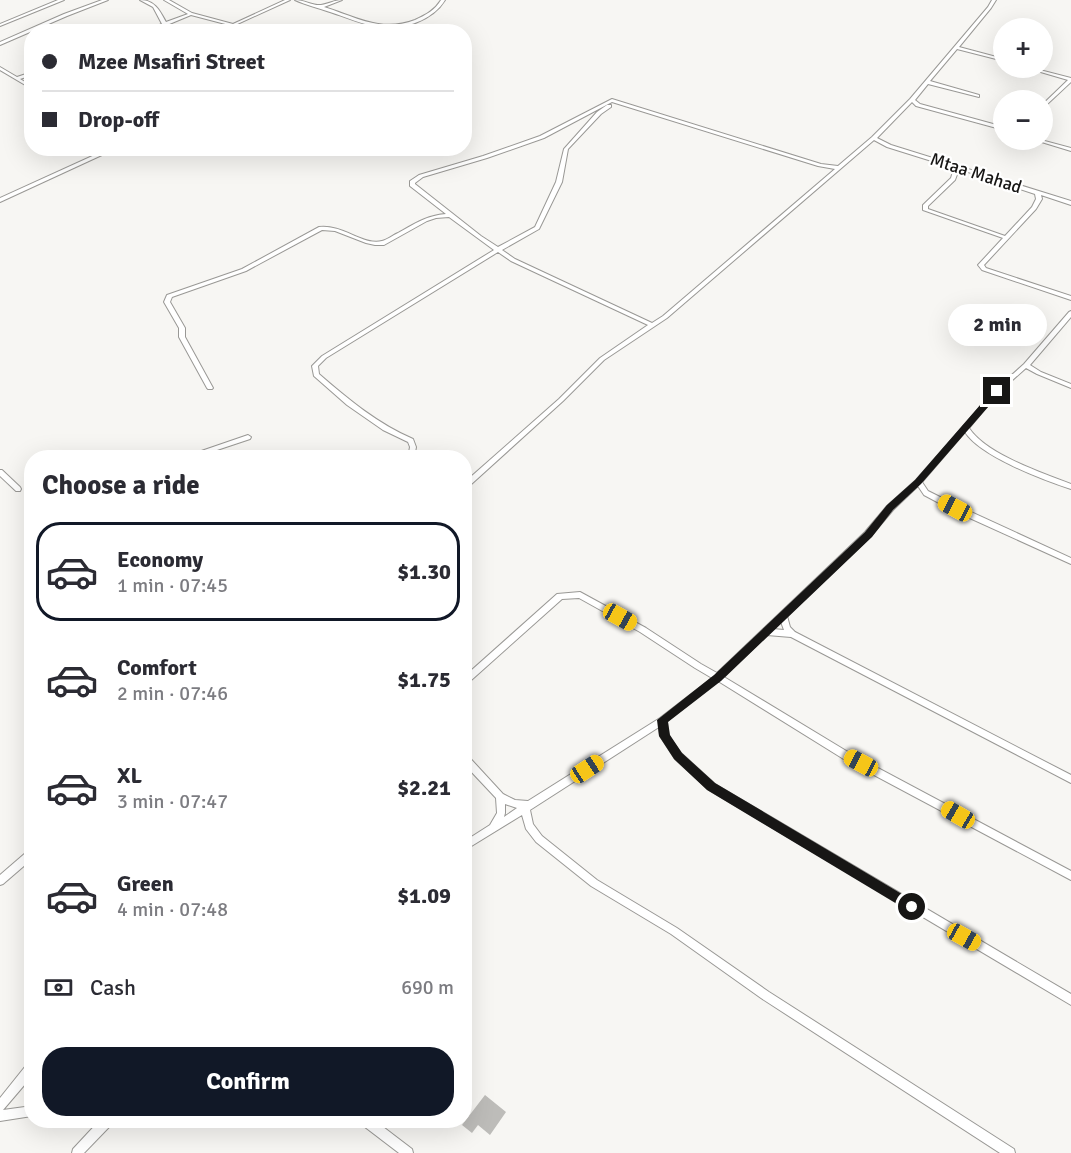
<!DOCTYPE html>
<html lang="en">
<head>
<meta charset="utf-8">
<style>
  :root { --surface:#fff; --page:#f2f2f3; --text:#2b2b33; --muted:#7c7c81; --line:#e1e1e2; --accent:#111827 }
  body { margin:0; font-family:Signika,sans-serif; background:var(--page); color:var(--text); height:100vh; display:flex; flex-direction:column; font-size:22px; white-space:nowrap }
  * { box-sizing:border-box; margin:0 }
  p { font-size:20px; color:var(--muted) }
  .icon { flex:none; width:33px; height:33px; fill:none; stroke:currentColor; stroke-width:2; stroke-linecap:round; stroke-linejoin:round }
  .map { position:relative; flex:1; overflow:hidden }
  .details { position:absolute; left:24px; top:450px; width:448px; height:678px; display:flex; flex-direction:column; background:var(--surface); border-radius:24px; box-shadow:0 6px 24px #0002 }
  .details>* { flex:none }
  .guide { position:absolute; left:24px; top:24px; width:448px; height:132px; border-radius:24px; box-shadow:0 6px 24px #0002; display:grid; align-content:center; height:132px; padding:0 18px; background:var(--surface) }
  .tools { position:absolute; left:993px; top:18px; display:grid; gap:12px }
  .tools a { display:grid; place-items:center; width:60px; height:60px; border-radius:50%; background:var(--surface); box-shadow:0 6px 24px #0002; font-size:30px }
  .end { position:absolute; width:27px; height:27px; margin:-14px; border:8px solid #171615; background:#fff; box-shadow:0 0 0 3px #fff }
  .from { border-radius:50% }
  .bubble { position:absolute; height:42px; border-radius:21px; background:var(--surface); box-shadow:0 6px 24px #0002; font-size:20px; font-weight:700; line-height:42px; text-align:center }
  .car { position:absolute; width:18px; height:36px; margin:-18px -9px; border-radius:8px; box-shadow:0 0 4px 2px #0007; background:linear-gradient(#f5c518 24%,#345 0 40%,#f5c518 0 76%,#345 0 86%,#f5c518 0) }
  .guide b { display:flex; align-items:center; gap:21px; height:57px; font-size:22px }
  .guide b+b { border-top:2px solid var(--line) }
  .guide i { width:15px; height:15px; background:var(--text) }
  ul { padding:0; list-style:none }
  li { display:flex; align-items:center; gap:18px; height:99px; margin:0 12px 9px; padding:0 6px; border:3px solid transparent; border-radius:24px }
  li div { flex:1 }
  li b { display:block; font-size:22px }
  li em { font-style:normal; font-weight:700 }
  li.active { border-color:var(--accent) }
  li>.icon { width:54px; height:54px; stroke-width:1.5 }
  h2 { padding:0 18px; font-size:27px; line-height:72px }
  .pay { display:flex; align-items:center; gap:15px; height:66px; padding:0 18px; font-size:22px }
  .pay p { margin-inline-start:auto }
  .primary-button { display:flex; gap:12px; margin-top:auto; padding:12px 18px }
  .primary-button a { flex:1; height:69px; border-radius:24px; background:var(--accent); color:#fff; font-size:24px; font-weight:700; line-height:69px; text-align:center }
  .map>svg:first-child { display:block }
  .building { fill:#bdbcb9 }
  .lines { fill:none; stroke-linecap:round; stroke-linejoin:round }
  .street-casing { stroke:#999895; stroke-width:2 }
  .street { fill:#fff; fill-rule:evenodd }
  .route { fill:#171615 }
  .labels { text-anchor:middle; stroke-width:4.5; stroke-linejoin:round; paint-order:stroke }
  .far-street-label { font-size:18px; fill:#171615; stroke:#fff }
</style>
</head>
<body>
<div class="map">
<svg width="1071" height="1153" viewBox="0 0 1071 1153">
  <rect width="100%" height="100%" fill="#f7f6f3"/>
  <!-- building -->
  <polygon class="building" points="485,1095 506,1112 490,1135 478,1125 472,1133 462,1125"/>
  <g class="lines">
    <defs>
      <g id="street">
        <polygon points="58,0 64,0 0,26 0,24"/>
        <polygon points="102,0 108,0 67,16 0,45 0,42 64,14"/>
        <path d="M140,0C155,0 160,11 166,22L188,14L164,0H169L192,13L233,24L285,0H290L233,26L191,15L167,25L171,32H167L164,26L150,32H143L162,24L153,7Z"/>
        <path d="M295,0C304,0 313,6 321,5C329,4 334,0 342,0L324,7C356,17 381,33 415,20C426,15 435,10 441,0H445C433,20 403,31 379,27C363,25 346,17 330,12C319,8 306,5 295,0Z"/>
        <path d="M992,0H996L991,8L959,47L1004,59V61L957,49L930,81L979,95V97L928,84L915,100L920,104L1004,127V130L916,106L912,102L877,138L891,145L1071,201V205L1041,195L1042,199L1036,209L984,265L986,268L1071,296V300L982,270L978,265L1003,238L923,210V205L951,178L954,168L887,147L874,140L667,318L604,360L563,401L467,488H465V482L559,399L600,358L648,325L511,261L498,252L326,358L318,366L319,374C349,400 378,424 413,439L416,447L414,458H408L410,447L408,442L383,430L347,405L314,376L312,366L322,356L494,250L449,217L436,218L427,221L384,245H375L366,243L335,231L322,230L246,271L172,297L170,302L185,328V337L213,388L212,389H208L207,388L179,337V328L164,302L167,295L242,269L319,227C343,224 363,246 382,241C387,240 393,235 398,233C414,224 428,215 446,214L410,186V181L419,175L483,156L540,136L612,99L821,164L838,166L872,137L910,99L988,7ZM612,102L818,166L835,169L663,316L652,323L515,259L502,250L539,229L562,182L568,149L601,114L611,107V105H607L597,112L564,149L556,182L535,227L498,247L481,236L415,184V183L423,177L487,158L544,138ZM959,169L1035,194L1036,199L1032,207L1005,236L928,209V206L955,180Z"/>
        <polygon points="0,67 17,77 32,72 32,75 20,79 32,86 32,89 0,70"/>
        <polygon points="1027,68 1032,68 1071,78 1071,82 1042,109 1042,105 1068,80"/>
        <polygon points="1035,140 1041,140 1071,148 1071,151"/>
        <polygon points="110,148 117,148 0,202 0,198"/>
        <path d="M1071,311V317L1030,365L1041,372L1071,384V388L1037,374L1026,368L999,392L969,428C986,454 1042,473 1071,484V489C1043,480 980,456 965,432L922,482L928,491L958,506L1071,558V564L952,510L924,495L918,486L893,510L871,536L787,616L790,627L795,632L1071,775V783L791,637L767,635L724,677L848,752L1071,871V880L842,758L718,681L667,721L668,735L681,753L715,784L1071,994V1005L709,790L675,759L660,736L659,727L530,810L533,824L542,836L597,880L677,928L769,992L1014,1149L1015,1153H1000L761,998L671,934L591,886L536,842L526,829L522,815L465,850V841L490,825L497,813L496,798L465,765V755L468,756L503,794L515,800L528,801L660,718L712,678L695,668L640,632L579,598L562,599L468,683L465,684V676L557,594L580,592L646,628L701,664L717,673L865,532L887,506L916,480L995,390L1024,364L1069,312ZM781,622L784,630L773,629ZM505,804L517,808L504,817L505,813Z"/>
        <polygon points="248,435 251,437 250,439 193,458 181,458"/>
        <polygon points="0,470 2,470 20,487 21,489 20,491 16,491 0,476"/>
        <polygon points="32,849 32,859 3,884 0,885 0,875 29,850"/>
        <polygon points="32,1062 32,1076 3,1110 32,1106 32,1116 0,1121 0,1098 28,1063"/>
        <polygon points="100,1120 113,1120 112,1124 84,1153 72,1153 73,1149"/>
        <polygon points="360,1120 374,1120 412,1149 413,1153 399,1153 361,1124"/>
      </g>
    </defs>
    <!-- street casing -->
    <use href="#street" class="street-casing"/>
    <!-- street -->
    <use href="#street" class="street"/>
  </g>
  <!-- route -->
  <polygon class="route" points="994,389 1002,391 921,484 893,510 872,537 721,681 668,722 670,735 682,753 715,783 917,903 918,907 917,911 912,913 707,790 674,759 659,736 657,720 714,675 865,532 887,505 915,480"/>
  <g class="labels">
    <!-- far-street labels -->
    <g class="far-street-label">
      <text transform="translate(976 173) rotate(18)" y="6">Mtaa Mahad</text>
    </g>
  </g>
</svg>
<div class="tools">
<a>+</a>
<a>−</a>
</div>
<i class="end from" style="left:912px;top:907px"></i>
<i class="end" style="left:997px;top:391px"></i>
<div class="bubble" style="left:948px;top:304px;width:99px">2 min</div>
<i class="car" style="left:955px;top:508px;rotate:298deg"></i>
<i class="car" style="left:620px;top:617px;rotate:119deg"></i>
<i class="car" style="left:861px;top:763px;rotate:298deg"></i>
<i class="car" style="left:587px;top:769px;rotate:57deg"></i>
<i class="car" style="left:958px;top:815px;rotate:300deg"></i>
<i class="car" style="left:964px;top:937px;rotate:119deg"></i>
<div class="guide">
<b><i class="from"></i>Mzee Msafiri Street</b>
<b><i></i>Drop-off</b>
</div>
<section class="details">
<h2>Choose a ride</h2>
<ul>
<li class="active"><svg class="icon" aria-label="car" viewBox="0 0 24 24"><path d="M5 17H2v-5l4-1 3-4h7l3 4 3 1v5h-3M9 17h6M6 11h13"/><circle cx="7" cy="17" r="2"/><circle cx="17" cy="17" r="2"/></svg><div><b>Economy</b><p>1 min · 07:45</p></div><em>$1.30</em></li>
<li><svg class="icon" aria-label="car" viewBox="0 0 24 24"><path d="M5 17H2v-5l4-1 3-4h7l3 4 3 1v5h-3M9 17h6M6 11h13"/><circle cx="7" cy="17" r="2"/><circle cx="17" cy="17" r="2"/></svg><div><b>Comfort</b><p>2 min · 07:46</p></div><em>$1.75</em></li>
<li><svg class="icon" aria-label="car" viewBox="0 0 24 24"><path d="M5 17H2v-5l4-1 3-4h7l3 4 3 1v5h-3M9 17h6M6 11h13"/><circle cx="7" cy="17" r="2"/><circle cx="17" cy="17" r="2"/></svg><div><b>XL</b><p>3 min · 07:47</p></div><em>$2.21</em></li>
<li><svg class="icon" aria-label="car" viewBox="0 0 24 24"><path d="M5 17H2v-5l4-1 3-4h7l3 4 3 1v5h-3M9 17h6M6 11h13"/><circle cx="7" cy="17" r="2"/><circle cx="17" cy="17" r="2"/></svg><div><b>Green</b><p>4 min · 07:48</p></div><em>$1.09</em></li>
</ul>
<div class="pay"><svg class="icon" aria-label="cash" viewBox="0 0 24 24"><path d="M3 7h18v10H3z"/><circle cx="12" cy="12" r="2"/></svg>Cash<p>690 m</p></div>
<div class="primary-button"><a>Confirm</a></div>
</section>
</div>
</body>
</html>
